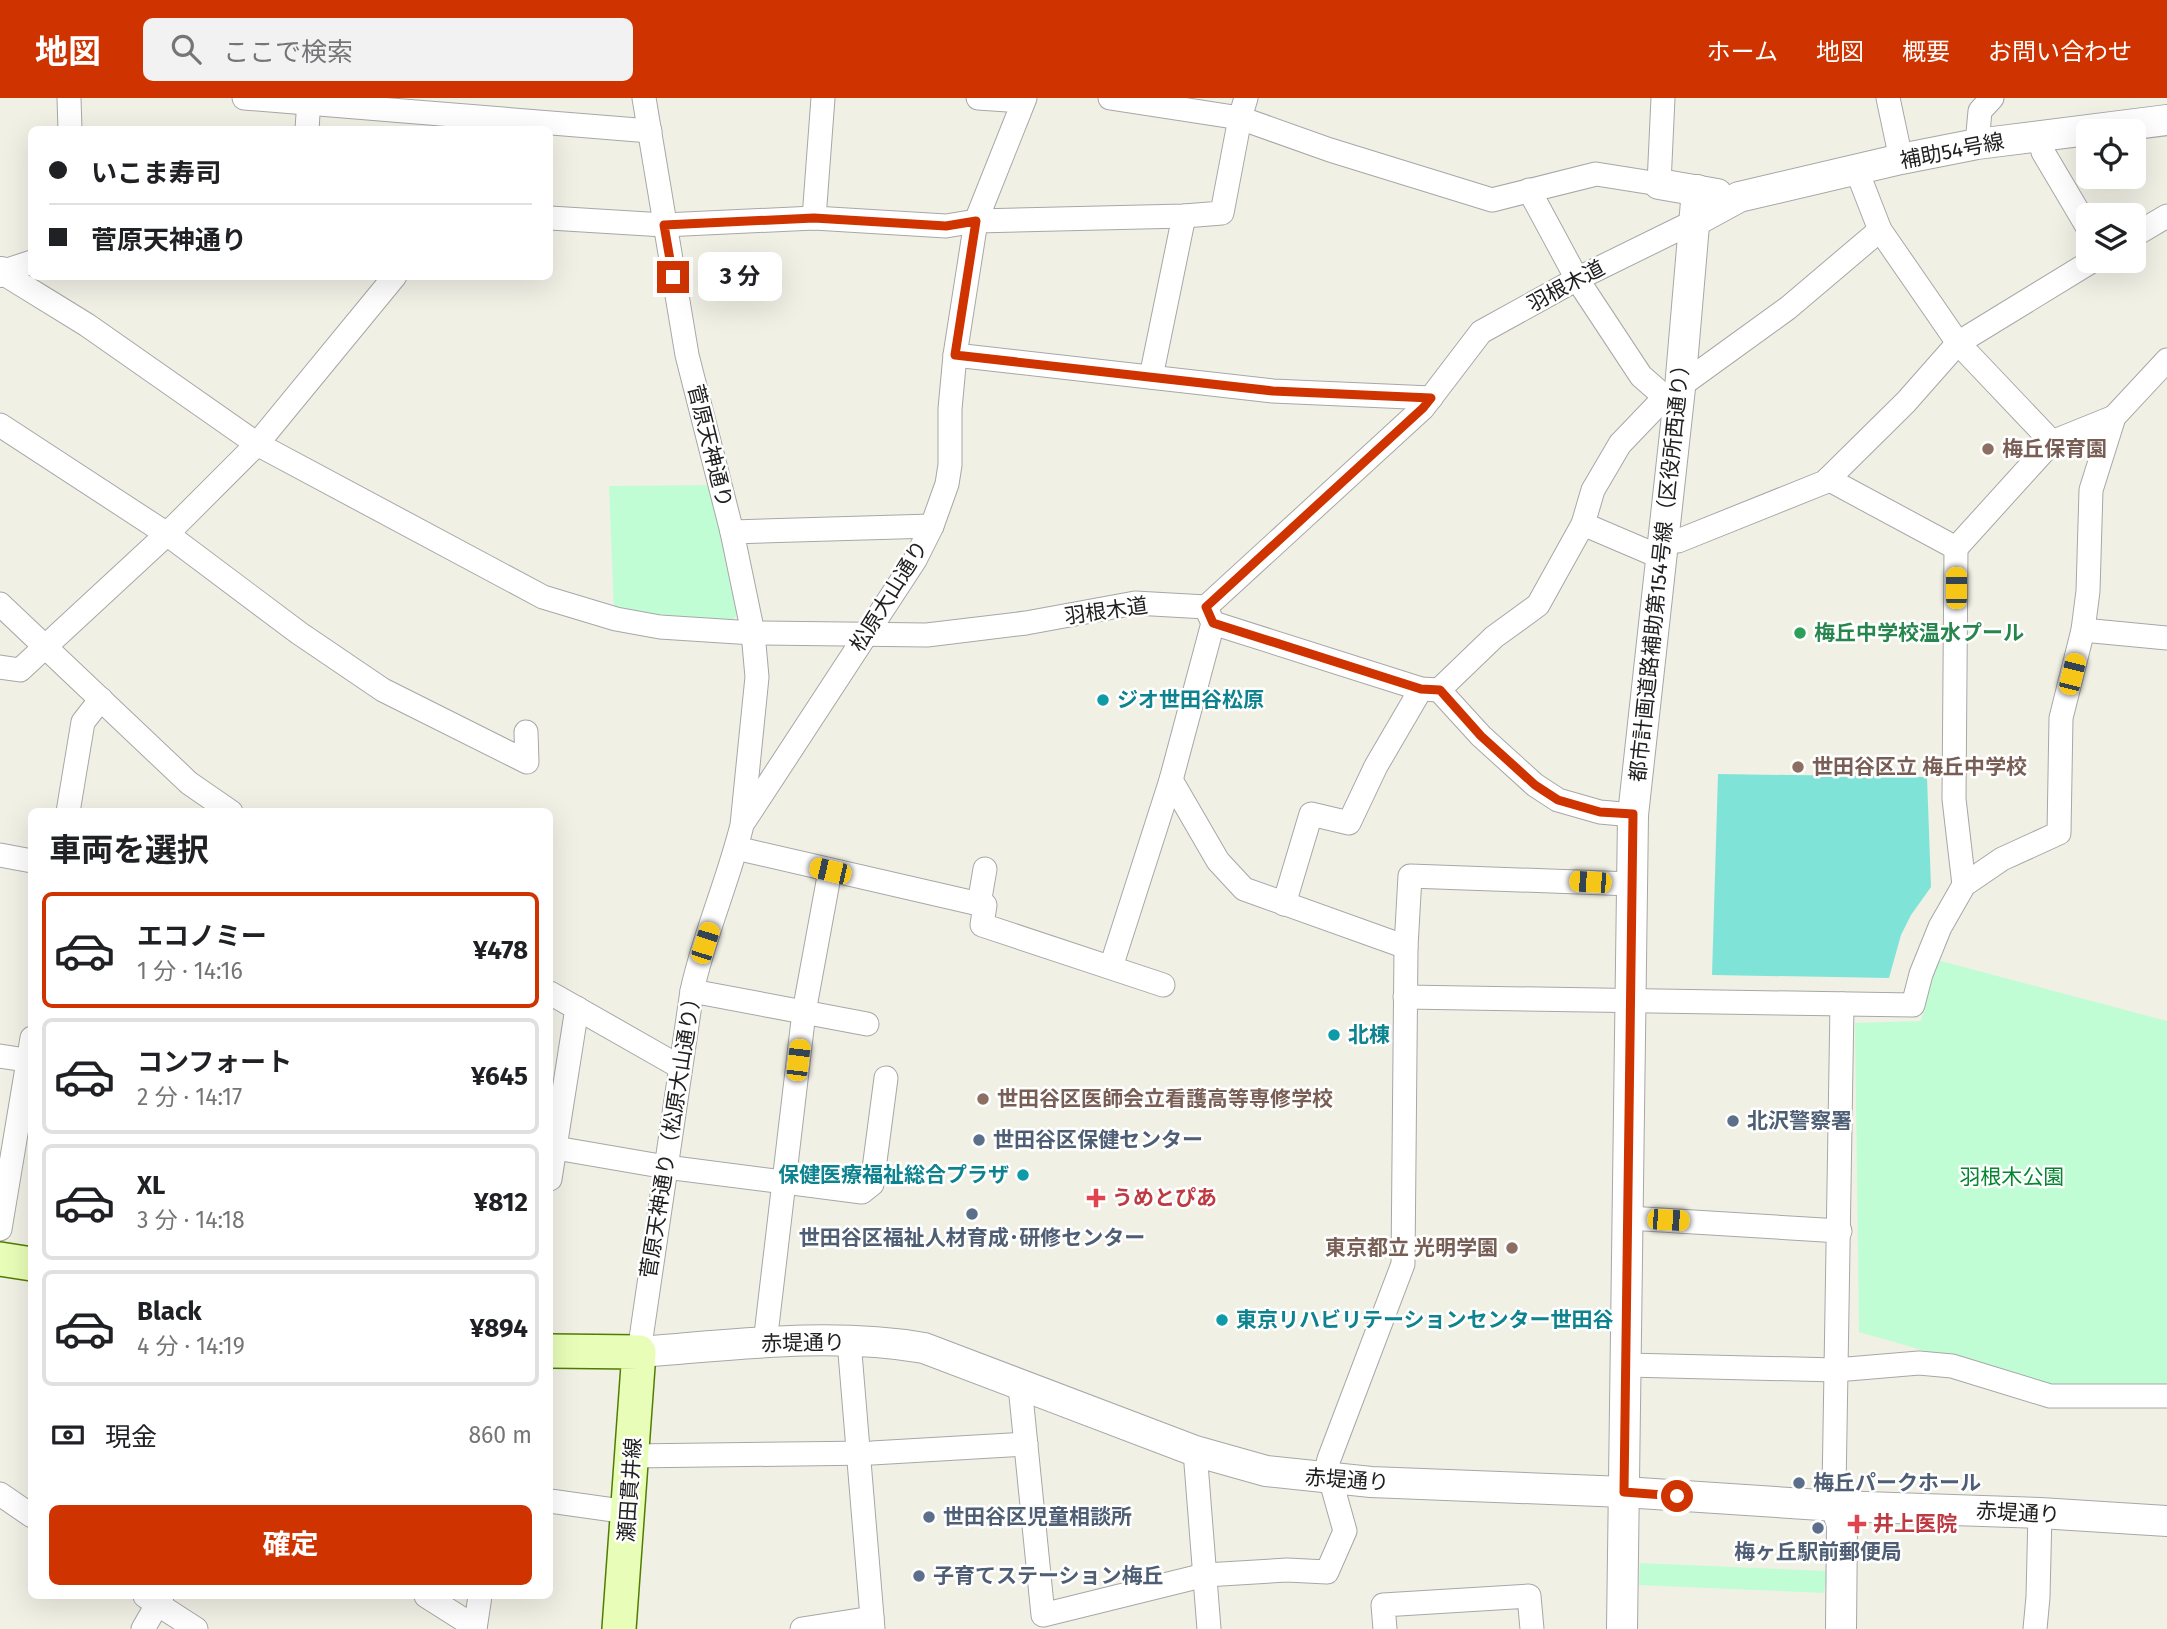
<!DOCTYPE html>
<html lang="ja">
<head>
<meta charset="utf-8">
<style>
  :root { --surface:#fff; --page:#f2f2f2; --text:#202124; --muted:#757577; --line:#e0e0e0; --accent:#cf3400 }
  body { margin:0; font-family:"Fira Sans","Noto Sans JP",sans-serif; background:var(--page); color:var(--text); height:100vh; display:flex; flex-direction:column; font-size:26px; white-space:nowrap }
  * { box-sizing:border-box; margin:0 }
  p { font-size:23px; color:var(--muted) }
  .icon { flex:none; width:38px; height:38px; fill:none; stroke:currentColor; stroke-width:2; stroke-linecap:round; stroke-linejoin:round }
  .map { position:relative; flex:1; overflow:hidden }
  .panel { position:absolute; left:28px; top:710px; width:525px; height:791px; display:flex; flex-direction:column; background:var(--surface); border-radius:10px; box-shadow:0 7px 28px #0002 }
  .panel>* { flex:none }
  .banner { position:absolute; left:28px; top:28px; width:525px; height:154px; border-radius:10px; box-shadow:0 7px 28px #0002; display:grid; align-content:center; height:154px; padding:0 21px; background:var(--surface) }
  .controls { position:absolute; left:2076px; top:21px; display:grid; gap:14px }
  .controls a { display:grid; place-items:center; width:70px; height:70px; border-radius:10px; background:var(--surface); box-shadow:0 7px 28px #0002; font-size:35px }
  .end { position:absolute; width:32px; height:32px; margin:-16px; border:9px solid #cf3400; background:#fff; box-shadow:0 0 0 4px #fff }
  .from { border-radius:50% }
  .bubble { position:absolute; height:49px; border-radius:10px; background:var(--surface); box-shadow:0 7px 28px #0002; font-size:23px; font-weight:700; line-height:49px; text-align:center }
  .car { position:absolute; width:21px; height:42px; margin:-21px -10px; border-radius:9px; box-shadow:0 0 5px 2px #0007; background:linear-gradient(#f5c518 24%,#345 0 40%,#f5c518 0 76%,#345 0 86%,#f5c518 0) }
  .banner b { display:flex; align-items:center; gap:24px; height:66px; font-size:26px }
  .banner b+b { border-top:2px solid var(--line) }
  .banner i { width:18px; height:18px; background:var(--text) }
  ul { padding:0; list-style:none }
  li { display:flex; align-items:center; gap:21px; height:116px; margin:0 14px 10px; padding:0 7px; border:4px solid var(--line); border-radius:10px }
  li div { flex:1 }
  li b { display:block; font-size:26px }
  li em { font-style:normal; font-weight:700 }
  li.on { border-color:var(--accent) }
  li>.icon { width:63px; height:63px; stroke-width:1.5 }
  h2 { padding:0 21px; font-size:32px; line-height:84px }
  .pay { display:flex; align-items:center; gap:18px; height:77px; padding:0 21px; font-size:26px }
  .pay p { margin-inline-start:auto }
  .primary-button { display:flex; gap:14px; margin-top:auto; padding:14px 21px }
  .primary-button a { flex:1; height:80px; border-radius:10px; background:var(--accent); color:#fff; font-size:28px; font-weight:700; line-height:80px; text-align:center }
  header { display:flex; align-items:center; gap:42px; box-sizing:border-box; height:98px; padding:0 35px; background:var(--accent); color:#fff }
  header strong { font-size:33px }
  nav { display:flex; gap:38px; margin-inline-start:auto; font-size:24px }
  .search { width:490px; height:63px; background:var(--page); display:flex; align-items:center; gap:18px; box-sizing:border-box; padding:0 24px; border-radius:10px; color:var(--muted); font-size:26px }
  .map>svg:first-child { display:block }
  .park { fill:#c0fdd4 }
  .pitch { fill:#7fe4d7 }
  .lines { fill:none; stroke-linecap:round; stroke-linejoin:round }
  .minor-casing { stroke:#a7a7a7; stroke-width:25 }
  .tertiary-casing { stroke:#a7a7a7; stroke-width:32 }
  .secondary-casing { stroke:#507d00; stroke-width:36 }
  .minor { stroke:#fff; stroke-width:23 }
  .tertiary { stroke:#fff; stroke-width:30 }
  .secondary { stroke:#e8fdb7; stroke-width:33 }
  .route { stroke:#cf3400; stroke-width:9 }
  .education-dot { fill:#8d6e63; stroke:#fff; stroke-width:2.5 }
  .leisure-dot { fill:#2e9e5b; stroke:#fff; stroke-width:2.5 }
  .culture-dot { fill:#0f9aa8; stroke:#fff; stroke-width:2.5 }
  .service-dot { fill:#5c6f8a; stroke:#fff; stroke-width:2.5 }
  .health-dot { fill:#e0444e; stroke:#fff; stroke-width:2.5 }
  .labels { text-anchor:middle; stroke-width:5; stroke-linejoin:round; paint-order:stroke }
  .street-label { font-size:21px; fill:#202020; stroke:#fff }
  .education-label { font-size:21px; font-weight:bold; fill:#785e54; stroke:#fff; text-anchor:start }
  .leisure-label { font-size:21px; font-weight:bold; fill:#27864d; stroke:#fff; text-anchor:start }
  .culture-label { font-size:21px; font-weight:bold; fill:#0d838f; stroke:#fff; text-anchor:start }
  .service-label { font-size:21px; font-weight:bold; fill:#4e5e75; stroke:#fff; text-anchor:start }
  .park-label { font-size:21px; fill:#058630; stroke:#fff }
  .health-label { font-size:21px; font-weight:bold; fill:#be3a42; stroke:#fff; text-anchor:start }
</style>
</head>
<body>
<header>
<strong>地図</strong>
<div class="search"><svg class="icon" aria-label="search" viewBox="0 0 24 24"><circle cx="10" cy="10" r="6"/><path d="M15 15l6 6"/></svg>ここで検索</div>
<nav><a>ホーム</a><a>地図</a><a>概要</a><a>お問い合わせ</a></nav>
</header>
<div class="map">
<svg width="2167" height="1531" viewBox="0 0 2167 1531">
  <rect width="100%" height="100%" fill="#f1f0e5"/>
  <!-- park -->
  <g class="park">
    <polygon points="714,387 741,512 732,522 614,514 609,388"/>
    <polygon points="1937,862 2167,923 2167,1294 2048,1288 1859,1234 1855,925 1921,923"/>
    <polygon points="1640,1465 1827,1473 1824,1495 1639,1487"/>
  </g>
  <!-- pitch -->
  <polygon class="pitch" points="1718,676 1927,679 1931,789 1911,817 1901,837 1889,880 1712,877"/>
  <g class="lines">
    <defs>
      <g id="minor">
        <polyline points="69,0 70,32"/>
        <polyline points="244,0 650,33"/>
        <polyline points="978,0 1023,3"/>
        <polyline points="1110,0 1240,20 1330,52 1492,102 1596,76 1659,86 1663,0"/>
        <polyline points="1888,0 1901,61"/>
        <polyline points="307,32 309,0"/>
        <polyline points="2039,38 2043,54 2088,130"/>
        <polyline points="1977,46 1980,13 1992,0"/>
        <polyline points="1857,73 1880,132 1958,245 2052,344"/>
        <polyline points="1529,92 1577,181 1641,278 1665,299"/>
        <polyline points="550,120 664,127 814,120 946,128 976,123 1184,118 1222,115 1240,20 1246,0"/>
        <polyline points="814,120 823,0"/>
        <polyline points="2133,138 2167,118"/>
        <polyline points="1,174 87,227 257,346 543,499 616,521 660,529 753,535 927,537 1026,525 1135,505 1206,509 1423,310 1481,234 1577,181 1695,123"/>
        <polyline points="1,174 32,164"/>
        <polyline points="955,257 1273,293 1431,300"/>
        <polyline points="1151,279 1184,118"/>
        <polyline points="0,327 167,436 299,535 383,592 527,664 526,634"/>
        <polyline points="1828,381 1956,450 1954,701 1964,787"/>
        <polyline points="1583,426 1651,455 1662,457"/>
        <polyline points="732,434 932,428"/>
        <polyline points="1663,442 1678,443 1825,384 1906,304 1958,245 2092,163"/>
        <polyline points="1956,450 2052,344 2114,319"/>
        <polyline points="0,506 189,685 231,714"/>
        <polyline points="1213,525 1421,591 1439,592 1481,638 1535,687 1558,702 1600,714 1633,717"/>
        <polyline points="2083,532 2167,540"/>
        <polyline points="0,569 20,572 167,436 257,346 395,178"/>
        <polyline points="1439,592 1494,539 1538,507 1583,426 1593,392 1620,346 1665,299 1788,210 1880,132"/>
        <polyline points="1171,682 1218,763 1244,791 1406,849"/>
        <polyline points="68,714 83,624 101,601"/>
        <polyline points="745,722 915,462 932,428 947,386 950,367 950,311 955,257 976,123 1025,0"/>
        <polyline points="736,750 979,806"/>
        <polyline points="0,757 32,763"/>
        <polyline points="985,771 979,806 985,807 982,827 1163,887"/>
        <polyline points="1284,806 1311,716 1349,725 1376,668 1421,591"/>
        <polyline points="1111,869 1171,682 1213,525 1207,512"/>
        <polyline points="692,893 867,926"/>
        <polyline points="550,895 680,969"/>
        <polyline points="1405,899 1913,907 1921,876 1940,829 1964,787 2002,761 2059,735 2061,620 2083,532 2088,493 2091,392 2114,319 2167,262"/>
        <polyline points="0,958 32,963"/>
        <polyline points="550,1049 666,1069 862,1094 872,1086 886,980"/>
        <polyline points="550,1081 577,910"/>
        <polyline points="1628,1120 1840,1133"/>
        <polyline points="0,1131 32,940"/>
        <polyline points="849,1243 873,1531"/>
        <polyline points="765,1245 804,914 830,773"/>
        <path d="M639,1254L692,893C704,837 728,784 742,727L757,579L753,535L732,434L687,257L644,0"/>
        <polyline points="1627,1267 1836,1272 1919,1265 1952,1268 2050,1298 2167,1298"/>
        <polyline points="1020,1288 1043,1517 1205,1477 1287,1472 1327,1474 1345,1433 1327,1369 1329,1361 1403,1166 1406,849 1410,778 1632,786"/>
        <polyline points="1195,1353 1209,1531"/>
        <polyline points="632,1358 872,1355 1026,1346"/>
        <polyline points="0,1396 32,1418"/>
        <polyline points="550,1403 628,1414"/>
        <polyline points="1836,1408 1834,1393 1842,906"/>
        <polyline points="145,1498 196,1531"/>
        <polyline points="426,1498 475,1529"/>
        <polyline points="143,1531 162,1498"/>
        <polyline points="475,1531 480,1498"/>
        <polyline points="802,1531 872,1520"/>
        <polyline points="1385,1531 1383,1507 1529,1498 1532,1531"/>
        <polyline points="2035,1531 2038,1499 2040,1415"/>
      </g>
      <g id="tertiary">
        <polyline points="1659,86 1717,96"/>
        <polyline points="1695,123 1739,99 1901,61 1977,46 2167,22"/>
        <polyline points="0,174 1,174"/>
        <path d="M639,1254C732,1247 830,1234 924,1250L1195,1353L1266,1373L1371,1384L1624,1394L1836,1408L2040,1415L2167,1423"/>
        <polyline points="1836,1408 1842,1427 1841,1531"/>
        <polyline points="1622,1531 1633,717 1680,290 1697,92"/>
      </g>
      <g id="secondary">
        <polyline points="0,1161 32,1166"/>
        <polyline points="550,1253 639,1254 619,1531"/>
      </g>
    </defs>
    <!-- minor casing -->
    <use href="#minor" class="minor-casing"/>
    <!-- tertiary casing -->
    <use href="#tertiary" class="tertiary-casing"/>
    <!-- secondary casing -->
    <use href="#secondary" class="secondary-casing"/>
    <!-- minor -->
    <use href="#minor" class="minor"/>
    <!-- tertiary -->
    <use href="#tertiary" class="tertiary"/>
    <!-- secondary -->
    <use href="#secondary" class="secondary"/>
  </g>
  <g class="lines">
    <!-- route -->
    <polyline class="route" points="673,179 664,127 814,120 946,128 976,123 955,257 1273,293 1431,300 1423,310 1206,509 1213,525 1421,591 1440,592 1481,638 1535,687 1558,702 1600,714 1633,716 1624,1394 1677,1398"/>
  </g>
  <!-- markers -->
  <g class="education-dot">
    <circle cx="1988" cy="351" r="7"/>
    <circle cx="1798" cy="669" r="7"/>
    <circle cx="983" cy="1001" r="7"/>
    <circle cx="1512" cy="1150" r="7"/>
  </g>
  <circle class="leisure-dot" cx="1800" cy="535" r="7"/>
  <g class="culture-dot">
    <circle cx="1103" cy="602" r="7"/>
    <circle cx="1334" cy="937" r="7"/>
    <circle cx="1023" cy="1077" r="7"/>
    <circle cx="1222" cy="1222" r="7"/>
  </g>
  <g class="service-dot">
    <circle cx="1733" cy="1023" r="7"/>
    <circle cx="979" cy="1042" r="7"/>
    <circle cx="972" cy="1116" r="7"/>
    <circle cx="1799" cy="1385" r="7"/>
    <circle cx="929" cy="1419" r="7"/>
    <circle cx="1818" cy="1430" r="7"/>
    <circle cx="919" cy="1478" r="7"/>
  </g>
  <g class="health-dot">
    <path d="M1092.5 1089.5h7v7h7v7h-7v7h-7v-7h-7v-7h7z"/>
    <path d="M1853.5 1415.5h7v7h7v7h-7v7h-7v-7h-7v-7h7z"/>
  </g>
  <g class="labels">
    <!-- street labels -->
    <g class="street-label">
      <text transform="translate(1952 53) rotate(-11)" y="7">補助54号線</text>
      <text transform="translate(1566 188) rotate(-28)" y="7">羽根木道</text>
      <text transform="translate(710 348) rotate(76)" y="7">菅原天神通り</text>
      <text transform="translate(1660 470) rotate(-84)" y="7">都市計画道路補助第154号線（区役所西通り）</text>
      <text transform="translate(889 498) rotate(-58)" y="7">松原大山通り</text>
      <text transform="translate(1106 513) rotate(-8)" y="7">羽根木道</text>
      <text transform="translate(671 1035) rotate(-81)" y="7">菅原天神通り（松原大山通り）</text>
      <text transform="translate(803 1245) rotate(-1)" y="7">赤堤通り</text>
      <text transform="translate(1347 1382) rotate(4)" y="7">赤堤通り</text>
      <text transform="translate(630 1392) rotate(-86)" y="7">瀬田貫井線</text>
      <text transform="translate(2018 1415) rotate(3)" y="7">赤堤通り</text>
    </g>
    <!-- education labels -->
    <g class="education-label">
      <text x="2002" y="358">梅丘保育園</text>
      <text x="1812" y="676">世田谷区立 梅丘中学校</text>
      <text x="997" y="1008">世田谷区医師会立看護高等専修学校</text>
      <text x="1498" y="1157" text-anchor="end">東京都立 光明学園</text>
    </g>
    <!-- leisure labels -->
    <g class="leisure-label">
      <text x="1814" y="542">梅丘中学校温水プール</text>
    </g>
    <!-- culture labels -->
    <g class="culture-label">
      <text x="1117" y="609">ジオ世田谷松原</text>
      <text x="1348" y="944">北棟</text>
      <text x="1009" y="1084" text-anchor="end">保健医療福祉総合プラザ</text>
      <text x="1236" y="1229">東京リハビリテーションセンター世田谷</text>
    </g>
    <!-- service labels -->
    <g class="service-label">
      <text x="1747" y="1030">北沢警察署</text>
      <text x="993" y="1049">世田谷区保健センター</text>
      <text x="972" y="1147" text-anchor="middle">世田谷区福祉人材育成･研修センター</text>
      <text x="1813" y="1392">梅丘パークホール</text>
      <text x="943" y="1426">世田谷区児童相談所</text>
      <text x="1818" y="1461" text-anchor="middle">梅ヶ丘駅前郵便局</text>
      <text x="933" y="1485">子育てステーション梅丘</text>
    </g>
    <!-- park labels -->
    <g class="park-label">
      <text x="2012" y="1086">羽根木公園</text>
    </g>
    <!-- health labels -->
    <g class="health-label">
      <text x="1112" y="1107">うめとぴあ</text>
      <text x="1873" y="1433">井上医院</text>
    </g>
  </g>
</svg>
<div class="controls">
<a><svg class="icon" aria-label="locate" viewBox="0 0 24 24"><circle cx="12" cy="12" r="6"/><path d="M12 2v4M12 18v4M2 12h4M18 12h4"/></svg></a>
<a><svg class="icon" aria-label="layers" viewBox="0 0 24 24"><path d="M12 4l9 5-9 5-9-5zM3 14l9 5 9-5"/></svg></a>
</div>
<i class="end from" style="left:1677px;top:1398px"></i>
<i class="end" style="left:673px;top:179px"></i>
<div class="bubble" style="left:698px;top:154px;width:84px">3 分</div>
<i class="car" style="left:1956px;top:490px;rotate:0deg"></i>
<i class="car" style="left:2072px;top:576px;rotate:14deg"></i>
<i class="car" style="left:830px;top:773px;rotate:283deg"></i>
<i class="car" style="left:1590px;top:784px;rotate:273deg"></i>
<i class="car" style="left:705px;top:845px;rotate:18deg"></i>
<i class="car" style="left:798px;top:962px;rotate:7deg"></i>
<i class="car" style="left:1668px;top:1122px;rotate:93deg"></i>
<div class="banner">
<b><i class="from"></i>いこま寿司</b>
<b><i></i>菅原天神通り</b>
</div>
<section class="panel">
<h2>車両を選択</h2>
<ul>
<li class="on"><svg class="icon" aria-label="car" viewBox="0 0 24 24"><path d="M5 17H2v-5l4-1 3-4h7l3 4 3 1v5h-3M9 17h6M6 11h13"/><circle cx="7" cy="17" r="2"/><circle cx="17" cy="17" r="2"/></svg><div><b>エコノミー</b><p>1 分 · 14:16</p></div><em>¥478</em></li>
<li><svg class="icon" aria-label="car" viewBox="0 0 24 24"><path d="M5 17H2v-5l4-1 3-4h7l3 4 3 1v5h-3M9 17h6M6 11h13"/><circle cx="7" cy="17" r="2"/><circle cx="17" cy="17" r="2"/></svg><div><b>コンフォート</b><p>2 分 · 14:17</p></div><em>¥645</em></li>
<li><svg class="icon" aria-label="car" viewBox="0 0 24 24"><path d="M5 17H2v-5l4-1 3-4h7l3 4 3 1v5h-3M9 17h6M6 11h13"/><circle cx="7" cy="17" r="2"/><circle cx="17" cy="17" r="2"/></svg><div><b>XL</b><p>3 分 · 14:18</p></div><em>¥812</em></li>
<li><svg class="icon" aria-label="car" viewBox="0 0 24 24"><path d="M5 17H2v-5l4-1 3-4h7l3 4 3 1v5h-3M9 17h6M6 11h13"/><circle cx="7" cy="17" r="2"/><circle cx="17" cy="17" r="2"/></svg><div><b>Black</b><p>4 分 · 14:19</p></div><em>¥894</em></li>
</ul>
<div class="pay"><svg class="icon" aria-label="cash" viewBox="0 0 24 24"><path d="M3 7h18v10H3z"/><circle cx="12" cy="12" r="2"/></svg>現金<p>860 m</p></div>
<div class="primary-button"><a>確定</a></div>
</section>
</div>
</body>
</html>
